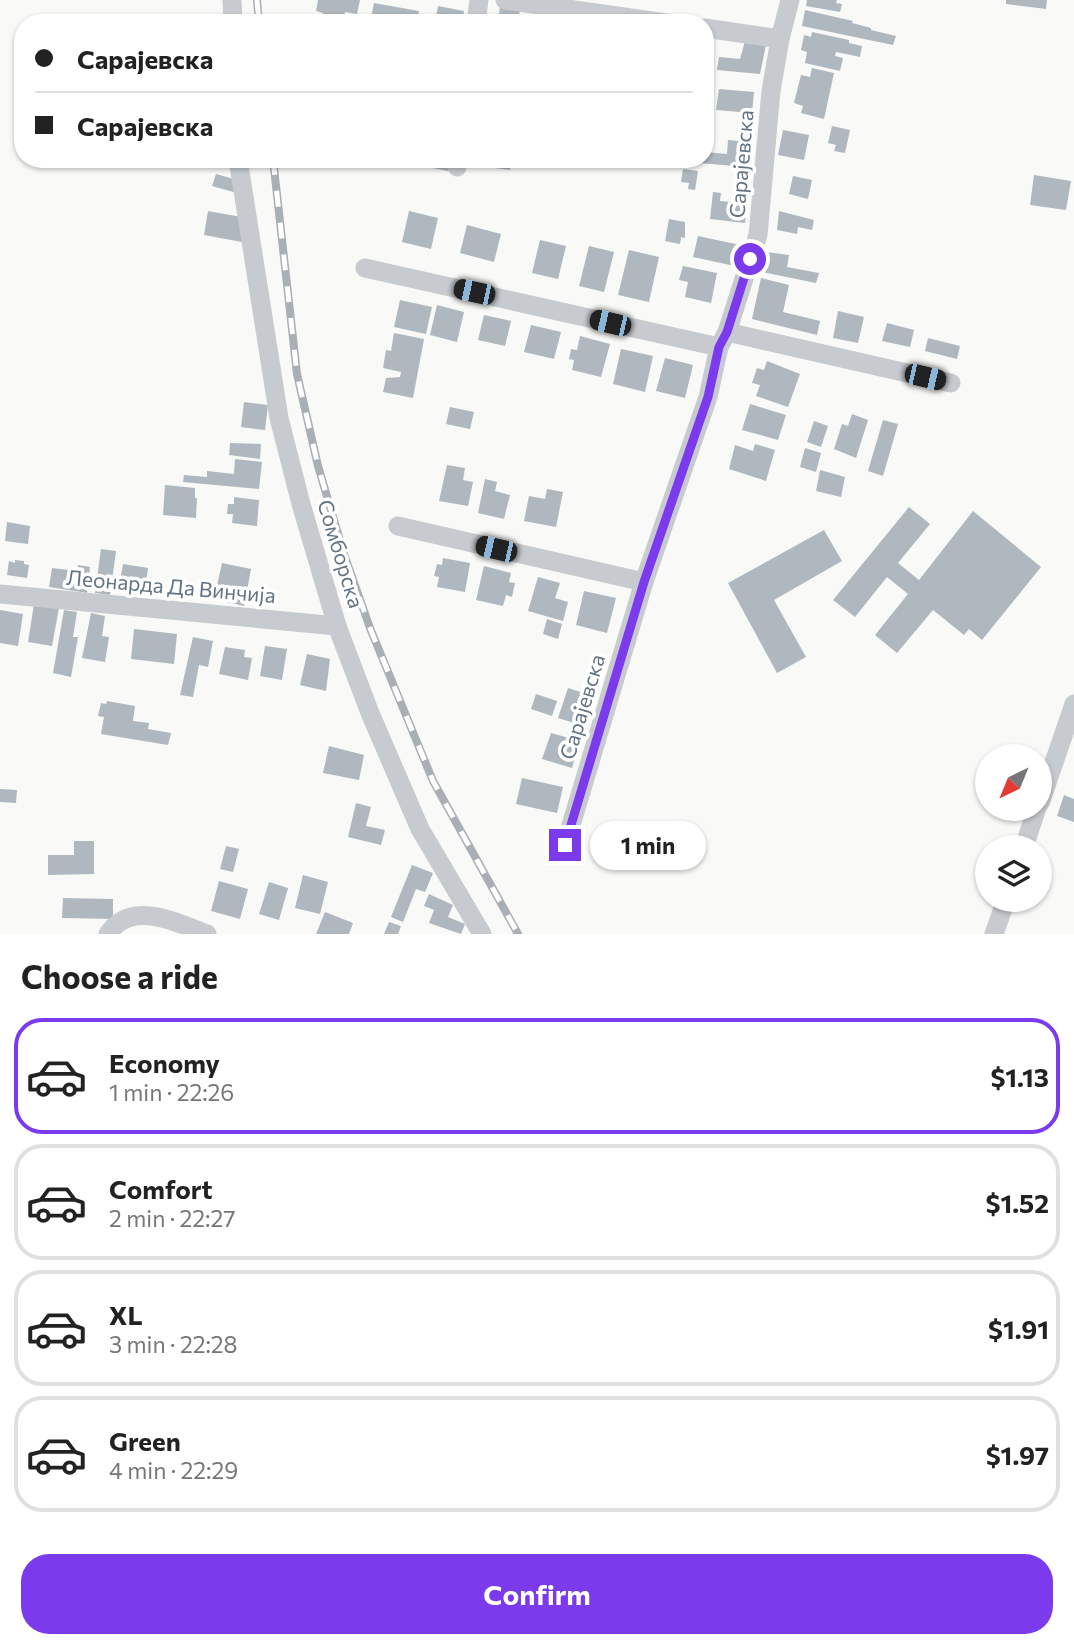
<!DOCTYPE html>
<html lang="en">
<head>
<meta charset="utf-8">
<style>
  :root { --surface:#fff; --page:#f2f2f2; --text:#222; --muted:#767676; --line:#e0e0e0; --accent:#7c3aed }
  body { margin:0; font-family:Commissioner,sans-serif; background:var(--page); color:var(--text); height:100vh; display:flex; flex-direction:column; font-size:26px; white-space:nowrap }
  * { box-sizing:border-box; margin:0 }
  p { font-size:23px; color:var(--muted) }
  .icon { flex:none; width:38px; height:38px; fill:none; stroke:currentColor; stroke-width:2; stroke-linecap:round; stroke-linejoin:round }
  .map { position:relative; height:934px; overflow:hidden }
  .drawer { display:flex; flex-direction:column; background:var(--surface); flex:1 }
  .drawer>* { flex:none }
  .top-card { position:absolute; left:14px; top:14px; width:700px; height:154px; border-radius:28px; box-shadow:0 2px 5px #0004; display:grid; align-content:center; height:154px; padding:0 21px; background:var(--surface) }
  .needle { width:46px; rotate:223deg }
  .buttons { position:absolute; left:975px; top:744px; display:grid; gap:14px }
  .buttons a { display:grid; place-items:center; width:77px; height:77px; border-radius:50%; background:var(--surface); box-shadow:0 2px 5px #0004; font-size:35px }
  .end { position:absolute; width:32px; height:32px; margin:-16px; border:9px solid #7c3aed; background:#fff; box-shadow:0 0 0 4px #fff }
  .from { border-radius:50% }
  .bubble { position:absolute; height:49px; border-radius:24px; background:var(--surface); box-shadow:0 2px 5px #0004; font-size:23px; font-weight:700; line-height:49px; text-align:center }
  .car { position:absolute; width:21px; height:42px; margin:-21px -10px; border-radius:9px; box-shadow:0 0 5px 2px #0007; background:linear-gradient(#222 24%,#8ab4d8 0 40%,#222 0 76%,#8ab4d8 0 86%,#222 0) }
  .top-card b { display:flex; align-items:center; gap:24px; height:66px; font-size:26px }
  .top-card b+b { border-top:2px solid var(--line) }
  .top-card i { width:18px; height:18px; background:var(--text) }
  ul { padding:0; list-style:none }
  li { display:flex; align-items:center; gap:21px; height:116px; margin:0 14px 10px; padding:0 7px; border:4px solid var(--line); border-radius:28px }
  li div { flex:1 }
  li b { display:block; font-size:26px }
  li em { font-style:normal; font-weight:700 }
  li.selected { border-color:var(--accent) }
  li>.icon { width:63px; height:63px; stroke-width:1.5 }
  h2 { padding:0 21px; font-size:32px; line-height:84px }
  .action { display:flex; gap:14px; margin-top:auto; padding:14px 21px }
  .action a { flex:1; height:80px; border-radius:28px; background:var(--accent); color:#fff; font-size:28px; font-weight:700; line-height:80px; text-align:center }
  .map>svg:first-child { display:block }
  .building { fill:#afb8be }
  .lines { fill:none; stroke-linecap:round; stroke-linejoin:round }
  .street { stroke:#c7cbcf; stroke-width:19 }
  .rail-casing { stroke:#a9afb5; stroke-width:8 }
  .rail { stroke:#fff; stroke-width:5; stroke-dasharray:16; stroke-linecap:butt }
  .route { stroke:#7c3aed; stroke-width:9 }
  .labels { text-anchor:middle; stroke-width:7; stroke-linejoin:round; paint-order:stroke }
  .street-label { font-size:21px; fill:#627484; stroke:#fff }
</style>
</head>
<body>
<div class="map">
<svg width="1074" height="934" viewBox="0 0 1074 934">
  <rect width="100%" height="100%" fill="#f9f9f7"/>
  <!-- building -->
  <g class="building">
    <polygon points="318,0 360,0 357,14 345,12 343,23 321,23 323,13 316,11"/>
    <polygon points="807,0 837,0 836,3 842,4 840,12 806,6"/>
    <polygon points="1006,0 1047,0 1046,9 1006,4"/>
    <polygon points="374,3 419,11 417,23 370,23"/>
    <polygon points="438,6 464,11 462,20 470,23 435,23"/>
    <polygon points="500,6 520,8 518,23 498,23"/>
    <polygon points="538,10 569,14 568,23 536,23"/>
    <polygon points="805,10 853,21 852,23 871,28 871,30 896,36 893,45 802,26"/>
    <polygon points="812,32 849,40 849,43 862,46 860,57 836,52 835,56 843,58 840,71 805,63 807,52 801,50 804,35 811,37"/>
    <polygon points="745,41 766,45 760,74 717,70 719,57 740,59"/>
    <polygon points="812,68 834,73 824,119 801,113 803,106 794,103 801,75 810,77"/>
    <polygon points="719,89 754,92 752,113 716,110"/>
    <polygon points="832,126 850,130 845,153 834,151 836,145 828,143"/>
    <polygon points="783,130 809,135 804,160 778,155"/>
    <polygon points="728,140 748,142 746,167 676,161 676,159 705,159 705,152 727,154"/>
    <polygon points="419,159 450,159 448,171 418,165"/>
    <polygon points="488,159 511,159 510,170 487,167"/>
    <polygon points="683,169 698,171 695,190 688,189 689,183 681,182"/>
    <polygon points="216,174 241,181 237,193 212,186"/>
    <polygon points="1034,175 1071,181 1066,210 1030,205"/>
    <polygon points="793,176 812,180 808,199 789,194"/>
    <polygon points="713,192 721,193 720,201 747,203 745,223 710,219"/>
    <polygon points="208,211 247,218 242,242 204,235"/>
    <polygon points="409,211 438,218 431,249 402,242"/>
    <polygon points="779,211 814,220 812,230 798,227 797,234 777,230"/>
    <polygon points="669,219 685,222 685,238 681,237 680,244 665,241"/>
    <polygon points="467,225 501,234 494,262 460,253"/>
    <polygon points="698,236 740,245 735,266 693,257"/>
    <polygon points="540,240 566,246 558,279 532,273"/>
    <polygon points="589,246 614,252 604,292 579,286"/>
    <polygon points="629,250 659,257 649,302 618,295"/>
    <polygon points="767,252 789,255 787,267 819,273 816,283 762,272"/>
    <polygon points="683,266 717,273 711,303 685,297 688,282 679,280"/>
    <polygon points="761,278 789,285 783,312 820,321 817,335 752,319"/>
    <polygon points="400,300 432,307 426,334 394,327"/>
    <polygon points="437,305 464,312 457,342 430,335"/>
    <polygon points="838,311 864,317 858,343 833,338"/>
    <polygon points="484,315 511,321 505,346 478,340"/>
    <polygon points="887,323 914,330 910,347 882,341"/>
    <polygon points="531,325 561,332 554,359 524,352"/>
    <polygon points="394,333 424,339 413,398 383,392 386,378 400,377 401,372 383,368 386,350 391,351"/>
    <polygon points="580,336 610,344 601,377 572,370 574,360 569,359 571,349 577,350"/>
    <polygon points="928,338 960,346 957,359 925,351"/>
    <polygon points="621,349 653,356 645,392 613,384"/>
    <polygon points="665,358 693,365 685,398 656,391"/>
    <polygon points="767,361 800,374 788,407 756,396 760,385 752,383 757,368 764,370"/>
    <polygon points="244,402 268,405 265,430 241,427"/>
    <polygon points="750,404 786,415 778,440 742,430"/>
    <polygon points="450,407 474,412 470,429 446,424"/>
    <polygon points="852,414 868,420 856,458 834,449 842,424 848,426"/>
    <polygon points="883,420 898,424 883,476 868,471"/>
    <polygon points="814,421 828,426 821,447 807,442"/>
    <polygon points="230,443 261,444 260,459 229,455"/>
    <polygon points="755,444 775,450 766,481 729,469 735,445 753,451"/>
    <polygon points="805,448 821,453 816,472 800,467"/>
    <polygon points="235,459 262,462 259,489 183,482 184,475 207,477 207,471 234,474"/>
    <polygon points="447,465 465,468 463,480 473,482 468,506 439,501"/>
    <polygon points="820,470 845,477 841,497 816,491"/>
    <polygon points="485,479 497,482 495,491 510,495 504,519 478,513"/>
    <polygon points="165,485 195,488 195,498 197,498 196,518 163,515"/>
    <polygon points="547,489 563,492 556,527 524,521 529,496 545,499"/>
    <polygon points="234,497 259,500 257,526 232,523 233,514 227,514 228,504 234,504"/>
    <polygon points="909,507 930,524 898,563 919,580 973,511 1041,567 982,640 969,629 964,635 933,610 897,653 875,635 908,594 887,577 855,617 833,600"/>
    <polygon points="7,522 30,526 28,544 5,541"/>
    <polygon points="824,530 842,561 774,600 806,657 777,673 728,583"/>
    <polygon points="101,549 116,551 110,595 95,593"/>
    <polygon points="443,558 470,563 465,592 437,587 439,577 434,576 437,564 442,565"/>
    <polygon points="15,560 24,561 24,564 29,565 27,578 7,575 9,561 15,563"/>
    <polygon points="222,563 251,569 244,606 214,599"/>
    <polygon points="123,564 148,568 144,596 118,592"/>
    <polygon points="78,565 90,567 87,593 49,587 52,568 77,571"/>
    <polygon points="484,566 511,573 509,582 515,583 512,597 506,595 503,606 476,600"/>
    <polygon points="538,577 560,583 555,598 568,602 563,621 528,611"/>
    <polygon points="584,591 616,598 607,633 576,625"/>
    <polygon points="34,604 59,608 52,646 28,642"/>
    <polygon points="0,610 23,614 18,646 0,643"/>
    <polygon points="64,610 77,612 73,637 78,637 71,677 53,673"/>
    <polygon points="91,613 105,616 102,636 109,637 105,662 82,658"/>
    <polygon points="547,619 562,624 558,639 543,634"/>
    <polygon points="134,629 177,634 174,664 131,659"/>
    <polygon points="193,637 213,641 208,667 199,665 193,697 180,695"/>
    <polygon points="265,646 287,649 282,680 260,676"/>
    <polygon points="225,647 245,650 244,657 252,658 248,680 219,674"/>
    <polygon points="307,654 330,659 326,691 300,685"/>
    <polygon points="568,688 593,696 584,726 558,718"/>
    <polygon points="536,694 557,701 552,716 531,709"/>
    <polygon points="107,701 135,706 133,721 149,723 148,729 171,733 168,745 101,734 104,717 98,716 101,703 106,704"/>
    <polygon points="551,733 580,741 572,768 542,759"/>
    <polygon points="329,746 364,755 359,780 323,773"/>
    <polygon points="522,778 563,787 557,813 516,804"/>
    <polygon points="0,789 17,790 16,803 0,802"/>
    <polygon points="1064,795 1074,799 1074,822 1057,816"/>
    <polygon points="356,803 371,807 366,826 385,830 381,845 348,837"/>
    <polygon points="74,841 94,841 94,874 48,875 48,855 74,855"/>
    <polygon points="226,846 239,849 233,872 220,869"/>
    <polygon points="412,865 433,873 425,892 416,889 403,922 391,917"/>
    <polygon points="303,875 328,882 320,914 295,908"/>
    <polygon points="219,881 248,889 240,919 211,911"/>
    <polygon points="269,882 288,888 279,920 259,914"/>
    <polygon points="429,894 453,905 448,917 465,924 461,934 429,923 434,910 424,906"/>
    <polygon points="63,898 113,899 113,919 62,918"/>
    <polygon points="325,912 353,923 349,934 316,934"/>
    <polygon points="389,922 401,926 398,934 384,934"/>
  </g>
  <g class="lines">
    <!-- street -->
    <g class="street">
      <polyline points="232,0 233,23"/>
      <polyline points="505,0 666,23"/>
      <polyline points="476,23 479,0"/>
      <polyline points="705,28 780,39"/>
      <polyline points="238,159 279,418 301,504 337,626 370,713 420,829 482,934"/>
      <polyline points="457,167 458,159"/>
      <polyline points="365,268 719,347"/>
      <polyline points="727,332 951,383"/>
      <polyline points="398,526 644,582"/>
      <polyline points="0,594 337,626"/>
      <polyline points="1040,803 1074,704"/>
      <polyline points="565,845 644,582 708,397 719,347 727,332 758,235 771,91 780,39 790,0"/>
      <polyline points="1024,847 1037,808"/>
      <path d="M108,934C111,930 115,925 120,922C144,905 183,925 207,934"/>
      <polyline points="994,934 1006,900"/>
    </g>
    <defs>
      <g id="rail">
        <polyline points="257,0 259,23"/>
        <polyline points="273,159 297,374 318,466 344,554 370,628 433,781 518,934"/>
      </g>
    </defs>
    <!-- rail casing -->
    <use href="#rail" class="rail-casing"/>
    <!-- rail -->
    <use href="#rail" class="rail"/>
  </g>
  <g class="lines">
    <!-- route -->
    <polyline class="route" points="565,845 644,582 708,397 719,347 727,332 750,259"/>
  </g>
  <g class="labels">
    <!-- street labels -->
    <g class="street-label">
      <text transform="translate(742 164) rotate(-85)" y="7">Сарајевска</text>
      <text transform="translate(340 554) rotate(73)" y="7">Сомборска</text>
      <text transform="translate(171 587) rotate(5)" y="7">Леонарда Да Винчија</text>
      <text transform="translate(583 707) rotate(-73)" y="7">Сарајевска</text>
    </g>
  </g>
</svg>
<div class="buttons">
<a><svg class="needle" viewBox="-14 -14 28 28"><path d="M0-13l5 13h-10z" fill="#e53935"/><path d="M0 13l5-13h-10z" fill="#767676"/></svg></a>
<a><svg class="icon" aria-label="layers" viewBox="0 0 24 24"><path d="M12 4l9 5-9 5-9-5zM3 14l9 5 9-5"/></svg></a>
</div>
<i class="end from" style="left:750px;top:259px"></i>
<i class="end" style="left:565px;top:845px"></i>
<div class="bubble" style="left:590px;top:821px;width:116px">1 min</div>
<i class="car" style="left:474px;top:292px;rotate:282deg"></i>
<i class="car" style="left:610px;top:323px;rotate:283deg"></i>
<i class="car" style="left:925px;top:377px;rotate:103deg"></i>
<i class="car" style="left:496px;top:549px;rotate:283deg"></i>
<div class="top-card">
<b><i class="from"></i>Сарајевска</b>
<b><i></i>Сарајевска</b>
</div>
</div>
<section class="drawer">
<h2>Choose a ride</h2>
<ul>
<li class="selected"><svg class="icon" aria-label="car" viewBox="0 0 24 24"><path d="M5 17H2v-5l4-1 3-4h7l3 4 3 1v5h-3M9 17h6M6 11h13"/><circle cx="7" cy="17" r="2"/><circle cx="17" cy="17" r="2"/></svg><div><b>Economy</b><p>1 min · 22:26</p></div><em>$1.13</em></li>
<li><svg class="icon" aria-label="car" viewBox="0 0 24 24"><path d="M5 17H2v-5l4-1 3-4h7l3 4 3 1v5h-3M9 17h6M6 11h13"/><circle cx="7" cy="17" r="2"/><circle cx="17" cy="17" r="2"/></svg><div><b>Comfort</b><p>2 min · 22:27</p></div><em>$1.52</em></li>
<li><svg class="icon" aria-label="car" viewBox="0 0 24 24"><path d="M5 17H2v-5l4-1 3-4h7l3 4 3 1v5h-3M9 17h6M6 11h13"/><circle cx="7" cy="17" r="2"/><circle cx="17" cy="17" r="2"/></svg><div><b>XL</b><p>3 min · 22:28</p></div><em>$1.91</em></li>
<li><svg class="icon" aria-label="car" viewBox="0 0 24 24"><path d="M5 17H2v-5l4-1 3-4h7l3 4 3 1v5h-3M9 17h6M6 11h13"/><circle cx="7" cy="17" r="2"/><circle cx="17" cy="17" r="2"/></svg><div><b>Green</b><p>4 min · 22:29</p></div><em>$1.97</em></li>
</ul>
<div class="action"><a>Confirm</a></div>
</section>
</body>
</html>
